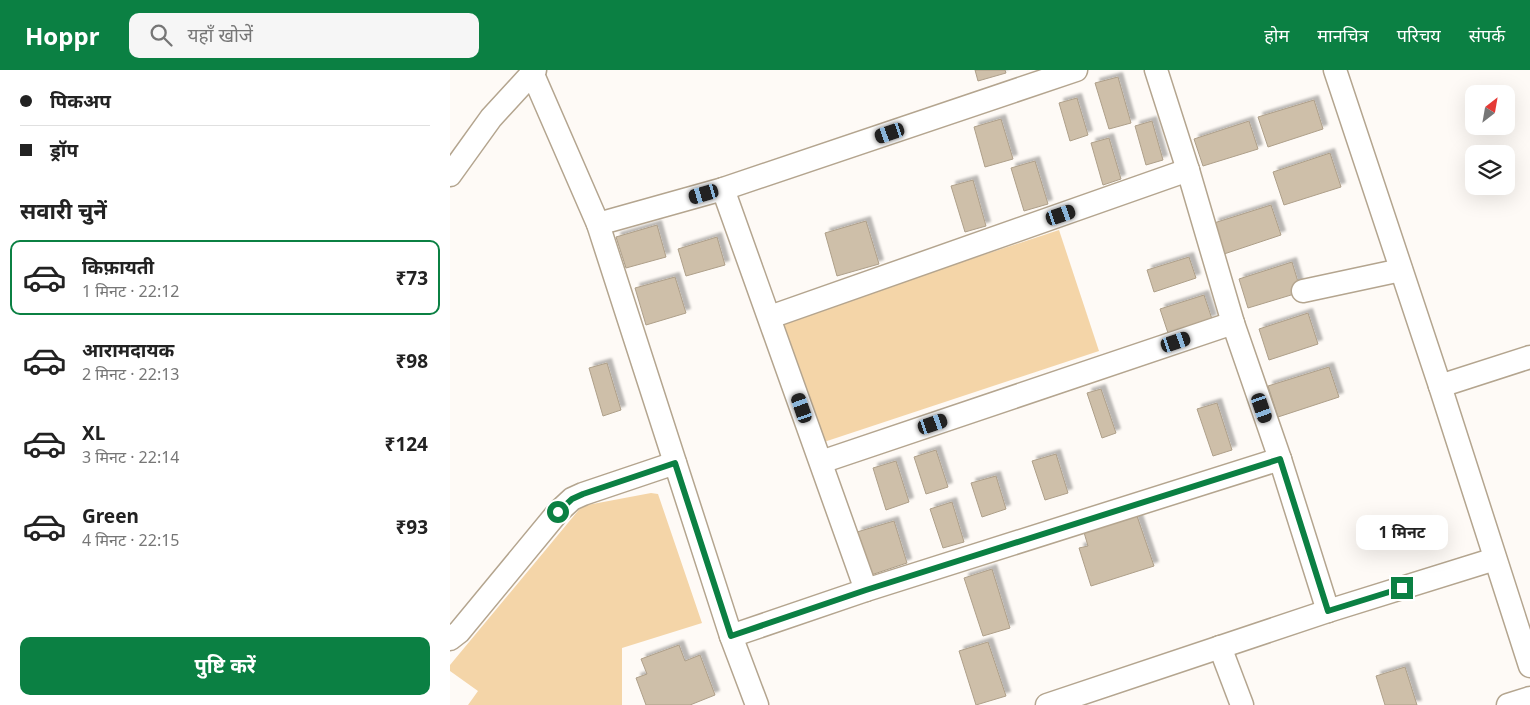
<!DOCTYPE html>
<html lang="hi">
<head>
<meta charset="utf-8">
<style>
  :root { --surface:#fff; --page:#f6f6f6; --text:#222; --muted:#767676; --line:#e0e0e0; --accent:#0b8043 }
  body { margin:0; font-family:"Noto Sans","Noto Sans Devanagari",sans-serif; background:var(--page); color:var(--text); height:100vh; display:flex; flex-direction:column; font-size:19px; white-space:nowrap }
  * { box-sizing:border-box; margin:0 }
  p { font-size:16px; color:var(--muted) }
  .icon { flex:none; width:28px; height:28px; fill:none; stroke:currentColor; stroke-width:2; stroke-linecap:round; stroke-linejoin:round }
  .map { position:relative; flex:1; overflow:hidden }
  .details { display:flex; flex-direction:column; background:var(--surface); width:450px }
  .details>* { flex:none }
  .hud { display:grid; align-content:center; height:110px; padding:0 20px; background:var(--surface) }
  .needle { width:32px; rotate:31deg }
  .fabs { position:absolute; left:1015px; top:15px; display:grid; gap:10px }
  .fabs a { display:grid; place-items:center; width:50px; height:50px; border-radius:10px; background:var(--surface); box-shadow:0 5px 20px #0002; font-size:25px }
  .end { position:absolute; width:22px; height:22px; margin:-11px; border:6px solid #0b8043; background:#fff; box-shadow:0 0 0 2px #fff }
  .from { border-radius:50% }
  .bubble { position:absolute; height:35px; border-radius:10px; background:var(--surface); box-shadow:0 5px 20px #0002; font-size:16px; font-weight:700; line-height:35px; text-align:center }
  .car { position:absolute; width:15px; height:30px; margin:-15px -8px; border-radius:6px; box-shadow:0 0 4px 1px #0007; background:linear-gradient(#222 24%,#8ab4d8 0 40%,#222 0 76%,#8ab4d8 0 86%,#222 0) }
  .hud b { display:flex; align-items:center; gap:18px; height:48px; font-size:19px }
  .hud b+b { border-top:1px solid var(--line) }
  .hud i { width:12px; height:12px; background:var(--text) }
  ul { padding:0; list-style:none }
  li { display:flex; align-items:center; gap:15px; height:75px; margin:0 10px 8px; padding:0 10px; border:2px solid transparent; border-radius:10px }
  li div { flex:1 }
  li b { display:block; font-size:19px }
  li em { font-style:normal; font-weight:700 }
  li.current { border-color:var(--accent) }
  li>.icon { width:45px; height:45px; stroke-width:1.5 }
  h2 { padding:0 20px; font-size:22px; line-height:60px }
  .primary-button { display:flex; gap:10px; margin-top:auto; padding:10px 20px }
  .primary-button a { flex:1; height:58px; border-radius:10px; background:var(--accent); color:#fff; font-size:20px; font-weight:700; line-height:58px; text-align:center }
  header { display:flex; align-items:center; gap:30px; box-sizing:border-box; height:70px; padding:0 25px; background:var(--accent); color:#fff }
  header strong { font-size:24px }
  nav { display:flex; gap:28px; margin-inline-start:auto; font-size:18px }
  .search { width:350px; height:45px; background:var(--page); display:flex; align-items:center; gap:12px; box-sizing:border-box; padding:0 18px; border-radius:10px; color:var(--muted); font-size:19px }
  main { display:flex; flex:1; min-height:0 }
  .map>svg:first-child { display:block }
  .green { fill:#f4d5a8 }
  .building { fill:#cebfa9; stroke:#ae9f89; filter:url(#shadow) }
  .lines { fill:none; stroke-linecap:round; stroke-linejoin:round }
  .street-casing { stroke:#b4a58f; stroke-width:25 }
  .street { stroke:#fff; stroke-width:22 }
  .route { stroke:#0b8043; stroke-width:6 }
</style>
</head>
<body>
<header>
<strong>Hoppr</strong>
<div class="search"><svg class="icon" aria-label="search" viewBox="0 0 24 24"><circle cx="10" cy="10" r="6"/><path d="M15 15l6 6"/></svg>यहाँ खोजें</div>
<nav><a>होम</a><a>मानचित्र</a><a>परिचय</a><a>संपर्क</a></nav>
</header>
<main>
<section class="details">
<div class="hud">
<b><i class="from"></i>पिकअप</b>
<b><i></i>ड्रॉप</b>
</div>
<h2>सवारी चुनें</h2>
<ul>
<li class="current"><svg class="icon" aria-label="car" viewBox="0 0 24 24"><path d="M5 17H2v-5l4-1 3-4h7l3 4 3 1v5h-3M9 17h6M6 11h13"/><circle cx="7" cy="17" r="2"/><circle cx="17" cy="17" r="2"/></svg><div><b>किफ़ायती</b><p>1 मिनट · 22:12</p></div><em>₹73</em></li>
<li><svg class="icon" aria-label="car" viewBox="0 0 24 24"><path d="M5 17H2v-5l4-1 3-4h7l3 4 3 1v5h-3M9 17h6M6 11h13"/><circle cx="7" cy="17" r="2"/><circle cx="17" cy="17" r="2"/></svg><div><b>आरामदायक</b><p>2 मिनट · 22:13</p></div><em>₹98</em></li>
<li><svg class="icon" aria-label="car" viewBox="0 0 24 24"><path d="M5 17H2v-5l4-1 3-4h7l3 4 3 1v5h-3M9 17h6M6 11h13"/><circle cx="7" cy="17" r="2"/><circle cx="17" cy="17" r="2"/></svg><div><b>XL</b><p>3 मिनट · 22:14</p></div><em>₹124</em></li>
<li><svg class="icon" aria-label="car" viewBox="0 0 24 24"><path d="M5 17H2v-5l4-1 3-4h7l3 4 3 1v5h-3M9 17h6M6 11h13"/><circle cx="7" cy="17" r="2"/><circle cx="17" cy="17" r="2"/></svg><div><b>Green</b><p>4 मिनट · 22:15</p></div><em>₹93</em></li>
</ul>
<div class="primary-button"><a>पुष्टि करें</a></div>
</section>
<div class="map">
<svg width="1080" height="635" viewBox="0 0 1080 635">
  <defs>
    <filter id="shadow"><feDropShadow dx="4.5" dy="-4.5" stdDeviation="1" flood-color="#0004"/></filter>
  </defs>
  <rect width="100%" height="100%" fill="#fefaf6"/>
  <!-- green -->
  <g class="green">
    <polygon points="609,160 649,281 371,373 330,252"/>
    <polygon points="201,423 208,424 252,553 172,578 172,635 18,635 28,621 0,601 0,595 132,436"/>
  </g>
  <!-- building -->
  <g class="building">
    <polygon points="525,0 555,0 556,3 528,11"/>
    <polygon points="668,7 681,53 659,59 645,13"/>
    <polygon points="627,28 638,65 620,71 609,33"/>
    <polygon points="864,30 873,59 818,77 808,47"/>
    <polygon points="551,49 563,89 535,97 524,57"/>
    <polygon points="702,51 713,90 696,95 685,56"/>
    <polygon points="799,51 808,79 753,96 744,69"/>
    <polygon points="659,68 671,109 653,115 641,73"/>
    <polygon points="880,83 891,117 834,135 823,102"/>
    <polygon points="585,91 598,134 574,141 561,98"/>
    <polygon points="523,110 536,156 515,162 501,116"/>
    <polygon points="821,135 831,165 774,184 764,153"/>
    <polygon points="416,151 429,194 387,206 375,163"/>
    <polygon points="207,155 216,187 176,198 166,167"/>
    <polygon points="267,167 275,195 236,206 228,179"/>
    <polygon points="739,187 746,208 704,222 697,200"/>
    <polygon points="842,192 851,222 798,238 789,209"/>
    <polygon points="225,207 236,243 196,255 185,218"/>
    <polygon points="754,225 762,249 718,263 710,239"/>
    <polygon points="858,243 868,274 819,290 809,259"/>
    <polygon points="157,293 171,340 153,346 139,298"/>
    <polygon points="879,297 889,327 828,347 818,316"/>
    <polygon points="651,319 666,363 652,368 637,323"/>
    <polygon points="767,333 782,380 763,386 747,339"/>
    <polygon points="486,380 498,417 476,424 464,387"/>
    <polygon points="606,384 618,423 595,430 582,391"/>
    <polygon points="446,391 459,432 436,440 423,398"/>
    <polygon points="546,406 556,439 532,447 521,413"/>
    <polygon points="502,432 514,472 493,478 480,439"/>
    <polygon points="686,443 704,496 641,516 629,478 638,476 633,459"/>
    <polygon points="444,451 457,493 421,505 407,462"/>
    <polygon points="542,499 560,558 533,566 514,508"/>
    <polygon points="538,572 556,626 526,635 509,581"/>
    <polygon points="229,575 235,591 250,585 265,625 240,635 196,635 186,608 197,604 191,589"/>
    <polygon points="955,597 967,635 935,635 926,606"/>
  </g>
  <g class="lines">
    <defs>
      <g id="street">
        <polyline points="81,0 148,154 281,566 307,635"/>
        <polyline points="706,0 738,100 783,253 830,389 878,541"/>
        <polyline points="885,0 990,316 1080,596"/>
        <polyline points="0,105 41,48 85,0"/>
        <polyline points="273,119 416,520"/>
        <polyline points="148,154 273,119 626,0"/>
        <polyline points="853,221 951,200"/>
        <polyline points="320,247 738,100"/>
        <polyline points="990,316 1080,287"/>
        <polyline points="371,392 783,253"/>
        <polyline points="281,566 416,520 830,389"/>
        <polyline points="0,569 9,562 108,442 122,429 133,424 225,393"/>
        <polyline points="770,577 792,635"/>
        <polyline points="597,635 878,541 1045,489"/>
        <polyline points="1058,635 1080,628"/>
      </g>
    </defs>
    <!-- street casing -->
    <use href="#street" class="street-casing"/>
    <!-- street -->
    <use href="#street" class="street"/>
  </g>
  <g class="lines">
    <!-- route -->
    <polyline class="route" points="108,442 122,429 133,424 225,393 281,566 416,520 830,389 878,541 952,518"/>
  </g>
</svg>
<div class="fabs">
<a><svg class="needle" viewBox="-14 -14 28 28"><path d="M0-13l5 13h-10z" fill="#e53935"/><path d="M0 13l5-13h-10z" fill="#767676"/></svg></a>
<a><svg class="icon" aria-label="layers" viewBox="0 0 24 24"><path d="M12 4l9 5-9 5-9-5zM3 14l9 5 9-5"/></svg></a>
</div>
<i class="end from" style="left:108px;top:442px"></i>
<i class="end" style="left:952px;top:518px"></i>
<div class="bubble" style="left:906px;top:445px;width:92px">1 मिनट</div>
<i class="car" style="left:440px;top:63px;rotate:251deg"></i>
<i class="car" style="left:254px;top:124px;rotate:254deg"></i>
<i class="car" style="left:611px;top:145px;rotate:71deg"></i>
<i class="car" style="left:726px;top:272px;rotate:71deg"></i>
<i class="car" style="left:352px;top:338px;rotate:341deg"></i>
<i class="car" style="left:812px;top:338px;rotate:161deg"></i>
<i class="car" style="left:483px;top:354px;rotate:71deg"></i>
</div>
</main>
</body>
</html>
